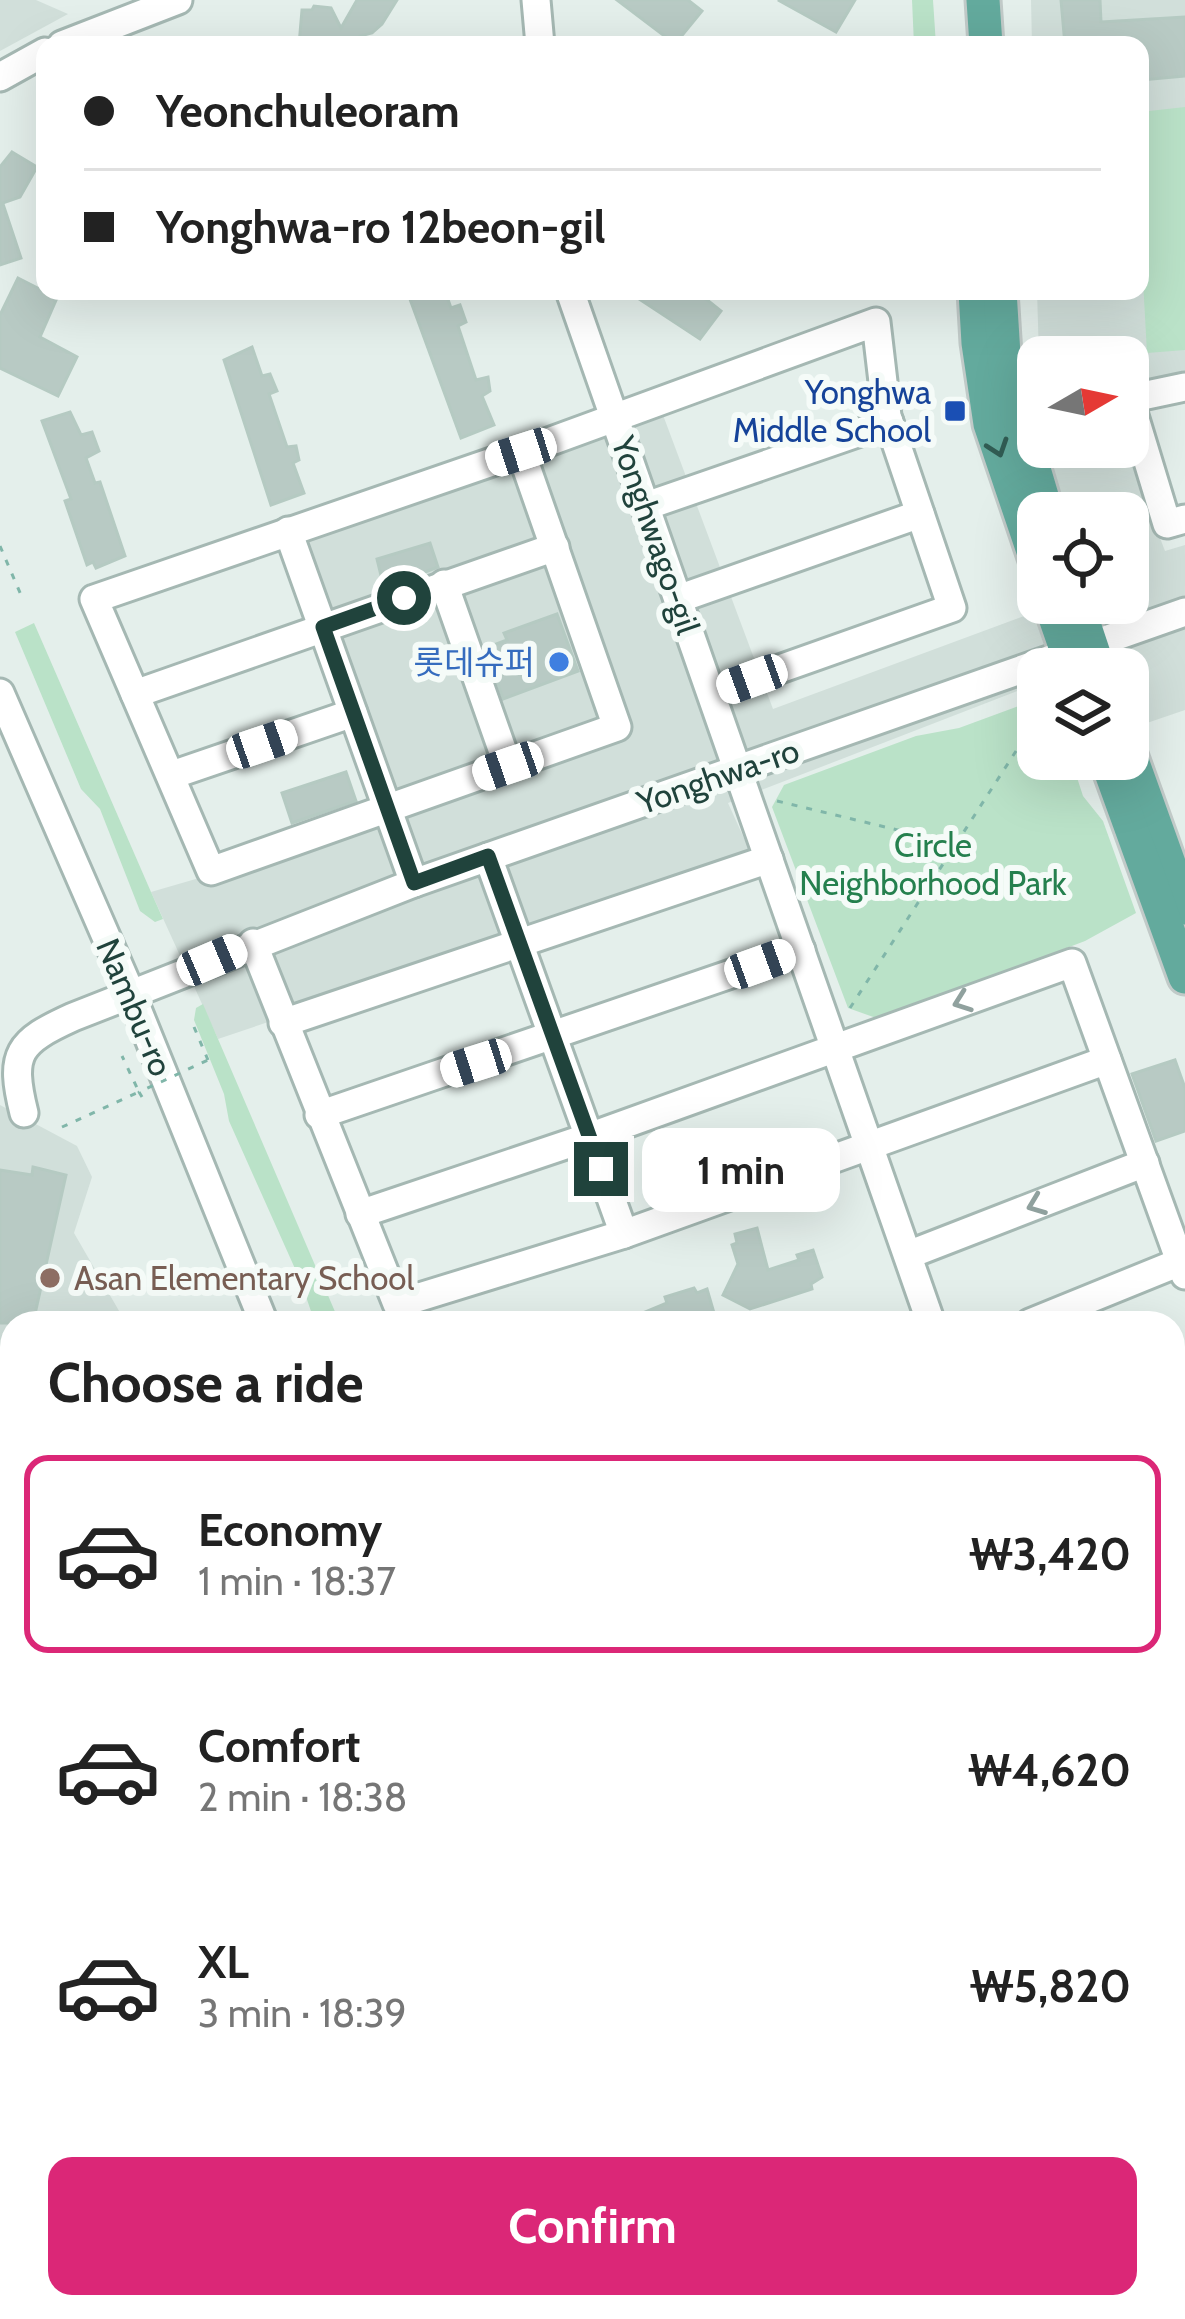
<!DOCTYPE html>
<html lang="en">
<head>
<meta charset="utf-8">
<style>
  :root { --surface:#fff; --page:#f2f2f2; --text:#222; --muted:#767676; --line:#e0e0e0; --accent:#db2777 }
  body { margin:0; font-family:Cabin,"Noto Sans KR",sans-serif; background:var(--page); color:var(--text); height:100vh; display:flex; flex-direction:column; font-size:45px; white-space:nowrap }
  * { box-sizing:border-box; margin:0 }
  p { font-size:39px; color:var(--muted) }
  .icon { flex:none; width:66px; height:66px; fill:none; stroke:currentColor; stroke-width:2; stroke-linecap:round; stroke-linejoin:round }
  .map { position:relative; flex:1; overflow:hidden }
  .drawer { position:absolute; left:0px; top:1311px; width:1185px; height:1008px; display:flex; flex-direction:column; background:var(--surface); border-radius:36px 36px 0 0; box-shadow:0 12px 48px #0002 }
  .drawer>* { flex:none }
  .top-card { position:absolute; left:36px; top:36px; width:1113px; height:264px; border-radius:24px; box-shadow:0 12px 48px #0002; display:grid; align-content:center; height:264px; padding:0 48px; background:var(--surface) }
  .needle { width:78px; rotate:81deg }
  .fabs { position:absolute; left:1017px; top:336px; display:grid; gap:24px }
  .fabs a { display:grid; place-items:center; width:132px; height:132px; border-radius:24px; background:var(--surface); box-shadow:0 12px 48px #0002; font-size:60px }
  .end { position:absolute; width:54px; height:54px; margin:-27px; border:15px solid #20433c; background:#fff; box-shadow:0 0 0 6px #fff }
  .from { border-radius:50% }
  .bubble { position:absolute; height:84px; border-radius:24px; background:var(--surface); box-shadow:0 12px 48px #0002; font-size:39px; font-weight:700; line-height:84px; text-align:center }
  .car { position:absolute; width:36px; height:72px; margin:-36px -18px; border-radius:15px; box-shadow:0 0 9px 3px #0007; background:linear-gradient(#fff 24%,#345 0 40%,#fff 0 76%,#345 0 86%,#fff 0) }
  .top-card b { display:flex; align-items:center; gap:42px; height:114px; font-size:45px }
  .top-card b+b { border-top:3px solid var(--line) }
  .top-card i { width:30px; height:30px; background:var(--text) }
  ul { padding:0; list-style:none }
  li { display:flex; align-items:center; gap:36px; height:198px; margin:0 24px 18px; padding:0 24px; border:6px solid transparent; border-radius:24px }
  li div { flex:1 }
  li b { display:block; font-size:45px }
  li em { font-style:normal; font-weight:700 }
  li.current { border-color:var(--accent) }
  li>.icon { width:108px; height:108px; stroke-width:1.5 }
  h2 { padding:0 48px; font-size:54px; line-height:144px }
  .button { display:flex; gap:24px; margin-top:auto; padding:24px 48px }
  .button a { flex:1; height:138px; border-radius:24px; background:var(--accent); color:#fff; font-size:48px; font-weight:700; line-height:138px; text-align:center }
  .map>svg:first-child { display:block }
  .built { fill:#d1dfda }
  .green { fill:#bae2c8 }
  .building { fill:#b8cac4; stroke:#b5cac2; stroke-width:3 }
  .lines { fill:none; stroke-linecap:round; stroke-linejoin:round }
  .minor-casing { stroke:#a5b8b3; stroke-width:33 }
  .major-casing { stroke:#c1cac8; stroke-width:39 }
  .path { stroke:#80b6a9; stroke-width:3; stroke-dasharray:6 9; stroke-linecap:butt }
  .minor { stroke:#fff; stroke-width:27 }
  .major { stroke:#63aa9d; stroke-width:33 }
  .path-bridge { stroke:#80b6a9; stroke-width:3; stroke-dasharray:6 9; stroke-linecap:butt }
  .oneway { stroke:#315d54 }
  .oneway2 { stroke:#90a19e }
  .route { stroke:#20433c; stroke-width:15 }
  .transit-dot { fill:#1a4fb4; stroke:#f5fbf8; stroke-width:4.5 }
  .shop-dot { fill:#3f7fe0; stroke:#f5fbf8; stroke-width:4.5 }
  .education-dot { fill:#8d6e63; stroke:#f5fbf8; stroke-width:4.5 }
  .labels { text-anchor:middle; stroke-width:12; stroke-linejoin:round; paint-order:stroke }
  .transit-label { font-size:33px; fill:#164399; stroke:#f5fbf8; text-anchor:end }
  .street-label { font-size:33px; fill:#20433c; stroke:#f5fbf8 }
  .shop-label { font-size:33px; fill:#366cbe; stroke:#f5fbf8; text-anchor:end }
  .park-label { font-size:33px; fill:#25804e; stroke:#f5fbf8 }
  .education-label { font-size:33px; fill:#785e54; stroke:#f5fbf8; text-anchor:start }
</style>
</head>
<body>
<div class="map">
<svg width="1185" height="2319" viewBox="0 0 1185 2319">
  <rect width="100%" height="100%" fill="#e4efeb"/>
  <!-- built -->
  <g class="built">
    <polygon points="0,0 36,0 68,14 0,51"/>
    <polygon points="1031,0 1185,0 1185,373 1128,386 1128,357 1039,357 1037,291 1140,291 1140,45 1032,45"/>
    <polygon points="663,415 773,709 1059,603 1128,603 1128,513 1069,513 1042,447 1125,447 1165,551 1185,545 1185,710 1147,723 1120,651 1073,669 1038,669 1038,683 728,803 753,858 218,1039 151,892 405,818 299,536"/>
    <polygon points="0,1105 77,1146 92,1177 74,1233 126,1323 12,1323 10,1527 0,1524"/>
  </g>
  <!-- green -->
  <g class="green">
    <polygon points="912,0 933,0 936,45 914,45"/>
    <polygon points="1185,107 1185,350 1147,353 1140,225 1140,112"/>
    <polygon points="34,623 151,892 163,919 155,922 140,911 100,809 81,789 15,632"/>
    <polygon points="1032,701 1038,704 1038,759 1071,759 1083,796 1103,821 1136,913 1085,941 879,1019 848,1008 772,807 784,785 916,736 959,728"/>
    <polygon points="203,1004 339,1321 315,1323 301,1282 229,1121 224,1094 194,1020 196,1008"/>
  </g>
  <!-- building -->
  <g class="building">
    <polygon points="357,0 397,0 382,24 372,33 360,36 356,45 299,45 302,10 312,10 314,6 331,8 341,28"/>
    <polygon points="617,0 688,0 702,11 675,44"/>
    <polygon points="778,0 855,0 836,32"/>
    <polygon points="1061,0 1100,0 1101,22 1185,17 1185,76 1140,80 1140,45 1065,45"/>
    <polygon points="12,152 37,167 20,197 0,204 0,167"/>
    <polygon points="3,204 21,258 0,265 0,205"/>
    <polygon points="18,278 57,298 40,337 77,357 58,396 0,368 0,315"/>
    <polygon points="407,291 445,291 451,308 460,305 466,322 458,326 476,380 488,377 490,391 482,396 494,425 461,438"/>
    <polygon points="627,291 696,291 721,311 700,339"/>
    <polygon points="252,347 262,376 270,374 277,391 269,394 287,447 296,446 299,460 293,463 304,493 271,505 224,360"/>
    <polygon points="70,412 81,435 92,432 99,451 86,458 95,483 100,482 125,556 96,568 93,562 87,565 65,501 71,499 42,421"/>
    <polygon points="430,543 438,567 384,588 377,559"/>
    <polygon points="557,614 578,671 503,699 486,648 507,640 504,633"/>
    <polygon points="346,772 356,801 292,823 282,793"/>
    <polygon points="1175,1060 1185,1088 1185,1131 1156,1141 1132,1074"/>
    <polygon points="33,1167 66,1175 33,1323 0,1323 0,1170 32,1175"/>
    <polygon points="757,1228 768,1270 799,1260 797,1255 813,1250 822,1277 811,1284 812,1289 750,1309 723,1295 738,1264 732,1245 737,1243 735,1234"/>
    <polygon points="694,1288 697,1293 707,1289 714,1313 709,1319 698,1323 619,1323 667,1303 665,1297"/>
  </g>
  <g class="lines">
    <defs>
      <g id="minor">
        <polyline points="536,0 540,45"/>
        <polyline points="62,45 178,0"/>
        <polyline points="0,77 45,52"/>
        <polyline points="570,291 931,1323"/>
        <polyline points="1128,399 1185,387"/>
        <polyline points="1129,399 1167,524 1185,519"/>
        <polyline points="521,452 617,727 211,871 94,599 521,452 876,322 887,416 952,608 712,693"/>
        <polyline points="646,506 889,422"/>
        <polyline points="288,531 414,883"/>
        <polyline points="444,584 508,766"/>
        <polyline points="678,599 920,514"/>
        <polyline points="0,693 131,994 264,1323"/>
        <polyline points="135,694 555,547"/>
        <polyline points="172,775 353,713"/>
        <polyline points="488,857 624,1234"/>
        <polyline points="253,943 397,1304 624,1234 1107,1060"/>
        <polyline points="283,1023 769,859"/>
        <path d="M24,1113C9,1053 18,1042 73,1017L414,883L1185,612"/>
        <polyline points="319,1115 801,950"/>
        <polyline points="360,1214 589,1137 1072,963 1185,1275"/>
        <polyline points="908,1255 1145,1163"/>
        <polyline points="1030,1323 1180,1262"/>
        <polyline points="1173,1375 1185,1370"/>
        <polyline points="1173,1476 1185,1465"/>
        <polyline points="0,1531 12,1535"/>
        <polyline points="1173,1686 1185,1679"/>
        <polyline points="1173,1751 1185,1766"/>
        <polyline points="1173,2071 1185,2089"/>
        <polyline points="671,2307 673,2319"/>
      </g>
      <g id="major">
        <polyline points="983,0 986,45"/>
        <polyline points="975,291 978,343 990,424 1038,566"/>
        <polyline points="1000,291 1005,371 1047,513"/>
        <polyline points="1050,603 1073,669"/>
        <polyline points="1077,603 1099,669"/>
        <polyline points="1128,749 1185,908"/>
        <polyline points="1106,759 1185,977"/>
        <polyline points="1173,1622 1185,1612"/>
        <polyline points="0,2124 12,2127"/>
        <polyline points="600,2307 603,2319"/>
      </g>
    </defs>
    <!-- minor casing -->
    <use href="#minor" class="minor-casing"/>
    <!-- major casing -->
    <use href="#major" class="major-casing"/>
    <!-- path -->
    <g class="path">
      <polyline points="0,546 21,595"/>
      <polyline points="777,801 956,844"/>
      <polyline points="850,1008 1038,717"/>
      <polyline points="194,1027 208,1060"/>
      <polyline points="62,1127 139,1092 122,1056"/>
    </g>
    <!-- minor -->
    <use href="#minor" class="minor"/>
    <!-- major -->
    <use href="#major" class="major"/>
    <!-- path-bridge -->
    <polyline class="path-bridge" points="142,1097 139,1092 208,1060 210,1064"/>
  </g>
  <!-- one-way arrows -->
  <defs><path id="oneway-chevron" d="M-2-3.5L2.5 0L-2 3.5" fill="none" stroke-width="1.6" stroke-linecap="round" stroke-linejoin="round" transform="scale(3)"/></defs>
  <use class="oneway" href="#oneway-chevron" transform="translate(998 448) rotate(71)"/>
  <g class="oneway2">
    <use href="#oneway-chevron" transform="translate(962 1002) rotate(160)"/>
    <use href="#oneway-chevron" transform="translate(1036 1205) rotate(159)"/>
  </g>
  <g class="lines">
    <!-- route -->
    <polyline class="route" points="404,598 323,627 414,883 488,856 601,1169"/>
  </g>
  <!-- markers -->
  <rect class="transit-dot" x="943" y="399" width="24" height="24" rx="6"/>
  <circle class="shop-dot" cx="559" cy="662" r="12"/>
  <circle class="education-dot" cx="50" cy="1278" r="12"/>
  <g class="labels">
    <!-- transit labels -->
    <g class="transit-label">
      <text x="931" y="404">Yonghwa<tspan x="931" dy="38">Middle School</tspan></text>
    </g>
    <!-- street labels -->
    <g class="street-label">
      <text transform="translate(656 535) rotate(71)" y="12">Yonghwago-gil</text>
      <text transform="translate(718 776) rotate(-19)" y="12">Yonghwa-ro</text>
      <text transform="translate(135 1007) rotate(67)" y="12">Nambu-ro</text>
    </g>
    <!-- shop labels -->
    <g class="shop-label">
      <text x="535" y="674">롯데슈퍼</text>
    </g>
    <!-- park labels -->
    <g class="park-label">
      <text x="933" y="857">Circle<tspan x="933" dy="38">Neighborhood Park</tspan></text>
    </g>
    <!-- education labels -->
    <g class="education-label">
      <text x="74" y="1290">Asan Elementary School</text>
    </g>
  </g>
</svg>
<div class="fabs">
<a><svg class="needle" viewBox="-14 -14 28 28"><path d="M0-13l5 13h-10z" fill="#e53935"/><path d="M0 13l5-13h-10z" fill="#767676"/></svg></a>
<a><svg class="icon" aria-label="locate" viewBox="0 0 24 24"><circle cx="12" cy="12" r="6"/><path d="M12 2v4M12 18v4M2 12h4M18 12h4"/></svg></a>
<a><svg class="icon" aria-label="layers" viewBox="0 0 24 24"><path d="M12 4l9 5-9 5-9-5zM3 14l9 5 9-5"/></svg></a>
</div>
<i class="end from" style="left:404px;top:598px"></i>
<i class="end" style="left:601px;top:1169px"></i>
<div class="bubble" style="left:642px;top:1128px;width:198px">1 min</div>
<i class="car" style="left:521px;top:452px;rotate:252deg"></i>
<i class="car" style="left:752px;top:679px;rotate:250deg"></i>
<i class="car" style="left:262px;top:744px;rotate:71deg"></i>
<i class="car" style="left:508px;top:766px;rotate:251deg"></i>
<i class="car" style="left:212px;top:960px;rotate:67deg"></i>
<i class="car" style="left:760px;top:964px;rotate:70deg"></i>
<i class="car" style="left:476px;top:1063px;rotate:252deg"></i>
<div class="top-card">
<b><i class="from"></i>Yeonchuleoram</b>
<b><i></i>Yonghwa-ro 12beon-gil</b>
</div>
<section class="drawer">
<h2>Choose a ride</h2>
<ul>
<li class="current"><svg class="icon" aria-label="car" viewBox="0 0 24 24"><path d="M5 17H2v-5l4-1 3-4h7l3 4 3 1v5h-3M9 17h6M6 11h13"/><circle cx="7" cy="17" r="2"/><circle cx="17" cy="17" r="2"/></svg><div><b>Economy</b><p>1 min · 18:37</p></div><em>₩3,420</em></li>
<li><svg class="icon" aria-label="car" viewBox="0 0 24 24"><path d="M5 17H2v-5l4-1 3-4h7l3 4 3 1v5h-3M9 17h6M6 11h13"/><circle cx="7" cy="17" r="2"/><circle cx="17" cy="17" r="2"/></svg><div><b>Comfort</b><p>2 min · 18:38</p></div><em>₩4,620</em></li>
<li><svg class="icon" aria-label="car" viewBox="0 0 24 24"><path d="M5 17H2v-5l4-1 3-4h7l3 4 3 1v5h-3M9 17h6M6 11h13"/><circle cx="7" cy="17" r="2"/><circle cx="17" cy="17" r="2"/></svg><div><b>XL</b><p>3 min · 18:39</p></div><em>₩5,820</em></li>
</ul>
<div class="button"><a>Confirm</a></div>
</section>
</div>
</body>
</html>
